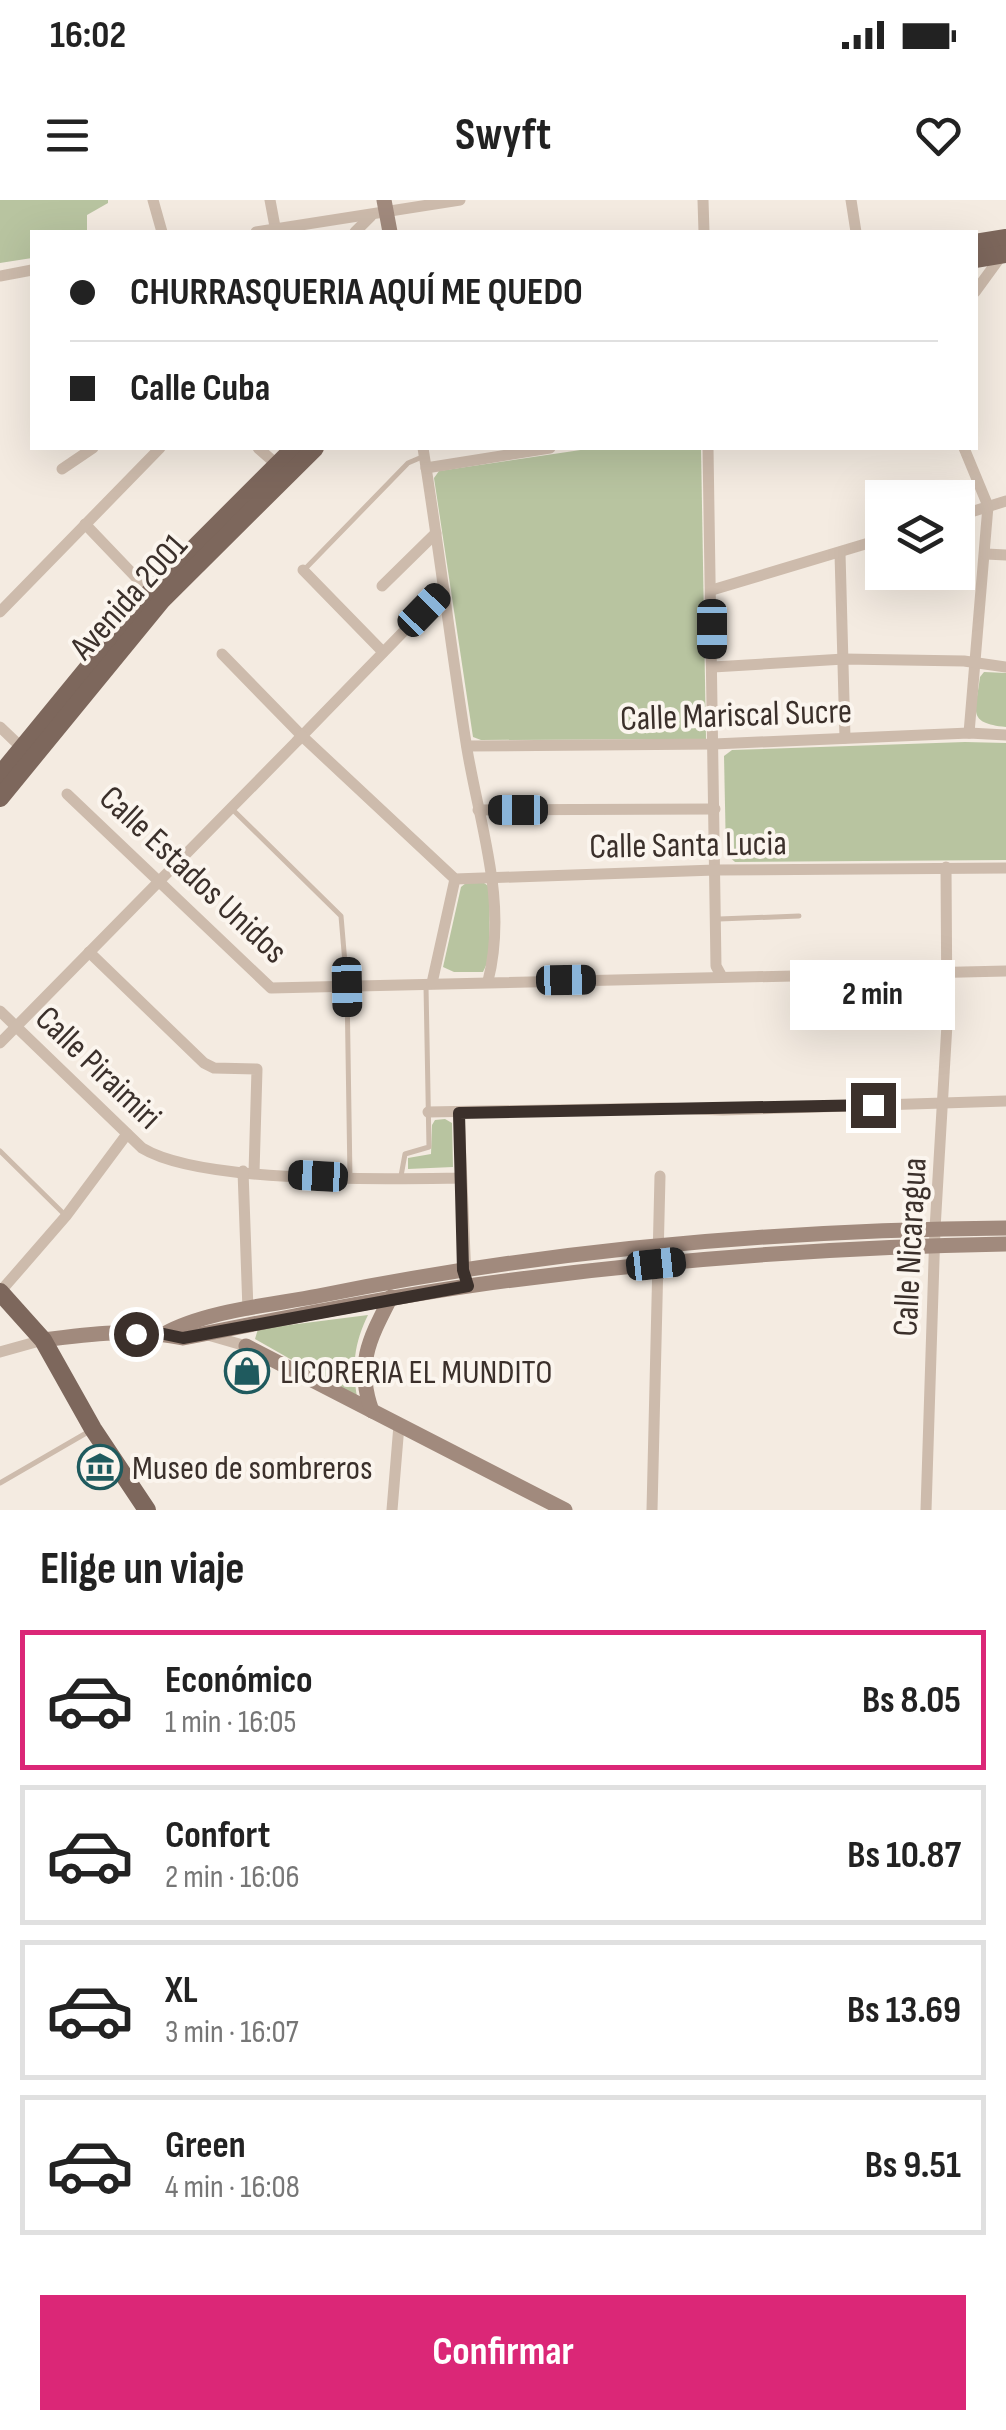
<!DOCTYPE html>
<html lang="es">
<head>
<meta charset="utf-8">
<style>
  :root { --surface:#fff; --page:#f2f2f2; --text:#222; --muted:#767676; --line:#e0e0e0; --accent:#db2777 }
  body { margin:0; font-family:"Sofia Sans Condensed",sans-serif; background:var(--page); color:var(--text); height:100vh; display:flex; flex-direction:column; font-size:38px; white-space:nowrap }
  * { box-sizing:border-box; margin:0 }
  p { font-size:32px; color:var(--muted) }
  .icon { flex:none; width:55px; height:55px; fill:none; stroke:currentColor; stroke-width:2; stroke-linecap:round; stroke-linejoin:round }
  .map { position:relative; height:1310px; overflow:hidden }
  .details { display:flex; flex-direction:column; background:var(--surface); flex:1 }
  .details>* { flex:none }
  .hud { position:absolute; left:30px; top:30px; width:948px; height:220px; border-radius:0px; box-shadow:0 10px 40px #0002; display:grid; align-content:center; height:220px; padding:0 40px; background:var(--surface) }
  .controls { position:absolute; left:865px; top:280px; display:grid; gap:20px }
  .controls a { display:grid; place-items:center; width:110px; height:110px; border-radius:0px; background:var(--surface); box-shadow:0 10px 40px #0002; font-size:50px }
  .end { position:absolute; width:45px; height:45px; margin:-22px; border:12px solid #3b302b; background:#fff; box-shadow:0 0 0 5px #fff }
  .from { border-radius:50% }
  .bubble { position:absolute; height:70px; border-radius:0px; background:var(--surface); box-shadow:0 10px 40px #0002; font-size:32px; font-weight:700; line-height:70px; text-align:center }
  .car { position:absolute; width:30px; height:60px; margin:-30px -15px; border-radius:12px; box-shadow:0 0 8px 2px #0007; background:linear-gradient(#222 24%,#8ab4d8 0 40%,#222 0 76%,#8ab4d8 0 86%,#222 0) }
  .hud b { display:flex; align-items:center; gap:35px; height:95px; font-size:38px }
  .hud b+b { border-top:2px solid var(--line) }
  .hud i { width:25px; height:25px; background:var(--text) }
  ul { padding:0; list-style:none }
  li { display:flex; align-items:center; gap:30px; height:140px; margin:0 20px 15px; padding:0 20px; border:5px solid var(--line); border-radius:0px }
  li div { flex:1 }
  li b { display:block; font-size:38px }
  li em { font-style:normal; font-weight:700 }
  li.active { border-color:var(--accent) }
  li>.icon { width:90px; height:90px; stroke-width:1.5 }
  h2 { padding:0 40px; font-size:45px; line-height:120px }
  .button { display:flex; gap:20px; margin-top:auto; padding:20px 40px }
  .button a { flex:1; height:115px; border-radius:0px; background:var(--accent); color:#fff; font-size:40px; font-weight:700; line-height:115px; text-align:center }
  .status { display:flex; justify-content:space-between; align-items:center; height:70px; padding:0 50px; background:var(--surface); direction:ltr }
  .status svg { height:28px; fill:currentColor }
  header { display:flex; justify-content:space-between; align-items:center; height:130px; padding:0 40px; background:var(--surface); font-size:45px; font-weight:700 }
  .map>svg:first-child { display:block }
  .green { fill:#b8c4a0 }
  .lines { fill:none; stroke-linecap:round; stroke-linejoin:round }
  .lane { stroke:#cdbbac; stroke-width:5 }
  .street { stroke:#cdbbac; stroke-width:11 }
  .secondary { stroke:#a18a7d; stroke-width:15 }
  .primary { stroke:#7d675c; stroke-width:18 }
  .route { stroke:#3b302b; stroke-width:12 }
  .labels { text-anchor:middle; stroke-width:8; stroke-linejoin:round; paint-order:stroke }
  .street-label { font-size:35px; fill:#3b302b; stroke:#fbf5ee }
  .poi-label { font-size:35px; fill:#3b302b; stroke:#fbf5ee; text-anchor:start }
</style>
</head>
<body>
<div class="status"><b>16:02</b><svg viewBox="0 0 49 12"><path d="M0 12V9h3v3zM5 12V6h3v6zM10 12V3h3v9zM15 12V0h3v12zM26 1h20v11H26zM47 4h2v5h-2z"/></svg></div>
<header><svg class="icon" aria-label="menu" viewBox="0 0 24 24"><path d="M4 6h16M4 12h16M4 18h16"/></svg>Swyft<svg class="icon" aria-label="heart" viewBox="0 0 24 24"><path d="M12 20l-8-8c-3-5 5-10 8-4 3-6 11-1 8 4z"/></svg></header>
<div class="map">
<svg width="1006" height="1310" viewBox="0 0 1006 1310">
  <rect width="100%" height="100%" fill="#f4ebe1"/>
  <!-- green -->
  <g class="green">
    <polygon points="0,0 108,0 108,3 87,15 87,32 32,32 32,58 0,63"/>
    <polygon points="594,248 701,248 706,539 481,540 473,537 434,278 439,271"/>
    <path d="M984,472L1006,473V527C966,523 976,511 980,477Z"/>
    <polygon points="965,542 1006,543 1006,660 735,662 726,654 724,556 732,550"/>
    <polygon points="466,683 484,683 490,687 489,759 483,772 454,772 443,767 461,687"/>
    <polygon points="445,919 452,923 453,967 408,969 408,958 431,954 432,925 435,920"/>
    <path d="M368,1115C354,1144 352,1165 357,1197L255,1139L258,1129Z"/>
  </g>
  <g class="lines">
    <!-- lane -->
    <g class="lane">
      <polyline points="304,370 408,263 422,257"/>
      <polyline points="231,608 341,716 347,787 350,978"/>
      <polyline points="719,719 799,716"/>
      <polyline points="0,951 64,1014"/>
      <polyline points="401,976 405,954 429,947 426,786"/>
      <polyline points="0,1283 88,1232"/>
    </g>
    <!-- street -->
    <g class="street">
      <polyline points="153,0 162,32"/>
      <polyline points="270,0 276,32"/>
      <polyline points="703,0 704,32"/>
      <polyline points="851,0 856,32"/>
      <polyline points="256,32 460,0"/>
      <polyline points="355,32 371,16"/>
      <polyline points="0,76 32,70"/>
      <polyline points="975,92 1002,55"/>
      <polyline points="258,248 282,269"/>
      <path d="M423,248C439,348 451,449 467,549C480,627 508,702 488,781"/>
      <polyline points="708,248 716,766 722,777"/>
      <polyline points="964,248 988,306 969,533"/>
      <polyline points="426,268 550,248"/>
      <polyline points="62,269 93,248"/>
      <polyline points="958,316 1006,301"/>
      <polyline points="85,324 150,392"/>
      <polyline points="840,353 845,538"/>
      <polyline points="986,354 1006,355"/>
      <polyline points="303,370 383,452"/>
      <polyline points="382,386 436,333"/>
      <polyline points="712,390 882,339"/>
      <polyline points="0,412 160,248"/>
      <polyline points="222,454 302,536 455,679 715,670 1006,668"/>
      <polyline points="713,467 844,459 964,461 1006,467"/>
      <polyline points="0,527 22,548"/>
      <polyline points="297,541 444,390"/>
      <polyline points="467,546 714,544 969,533 1006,535"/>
      <polyline points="67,594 271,788 1006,771"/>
      <polyline points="478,610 715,609"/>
      <polyline points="89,752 204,863 214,868 257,869 254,973"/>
      <polyline points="432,783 455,679"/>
      <path d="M0,811L142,948C201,984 387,979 461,978"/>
      <polyline points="0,843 302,536"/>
      <polyline points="428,912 661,908 723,910 1006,901"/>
      <polyline points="459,913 466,1078"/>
      <polyline points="243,971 248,1110"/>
      <polyline points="0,1092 66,1016 127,934"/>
      <polyline points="208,1135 246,1146"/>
      <polyline points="0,1152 43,1140"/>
      <polyline points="392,1310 399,1225"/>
      <polyline points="652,1310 660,976"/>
      <polyline points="926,1310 935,1029 947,824 946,667"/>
    </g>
    <!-- secondary -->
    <g class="secondary">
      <polyline points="384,0 390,32"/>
      <path d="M164,1134C205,1111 271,1105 318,1096C544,1050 776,1030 1006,1028"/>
      <path d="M43,1140C88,1134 139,1128 183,1138C278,1119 373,1100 468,1086C646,1061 826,1047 1006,1044"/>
      <polyline points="246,1146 565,1310"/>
      <path d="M372,1211C355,1164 370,1138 391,1097"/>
    </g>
    <!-- primary -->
    <g class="primary">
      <polyline points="975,43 1006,38"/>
      <polyline points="975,59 1006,54"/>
      <polyline points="0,575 150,392 294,248"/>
      <polyline points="0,598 162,400 315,248"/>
      <polyline points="0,1092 43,1140 93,1229 147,1310"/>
    </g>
  </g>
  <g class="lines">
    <!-- route -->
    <polyline class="route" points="136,1134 164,1134 183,1138 468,1086 463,1070 459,913 873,905"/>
  </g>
  <!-- icons -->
  <defs>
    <symbol id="shop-ring" viewBox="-11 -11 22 22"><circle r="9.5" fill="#fbf5ee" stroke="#1f5a5e" stroke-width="1.5"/><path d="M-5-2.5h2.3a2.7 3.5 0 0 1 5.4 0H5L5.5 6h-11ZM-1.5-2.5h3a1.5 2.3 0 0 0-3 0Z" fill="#1f5a5e"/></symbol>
    <symbol id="museum-ring" viewBox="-11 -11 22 22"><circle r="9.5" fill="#fbf5ee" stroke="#1f5a5e" stroke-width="1.5"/><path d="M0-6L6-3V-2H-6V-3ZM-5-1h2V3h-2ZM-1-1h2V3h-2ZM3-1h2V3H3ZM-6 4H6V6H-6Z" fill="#1f5a5e"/></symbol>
  </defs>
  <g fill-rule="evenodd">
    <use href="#shop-ring" x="222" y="1146" width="50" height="50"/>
    <use href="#museum-ring" x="75" y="1242" width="50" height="50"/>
  </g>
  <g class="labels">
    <!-- street labels -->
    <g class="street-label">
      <text transform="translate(128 396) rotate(-48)" y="12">Avenida 2001</text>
      <text transform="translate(736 514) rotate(-2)" y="12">Calle Mariscal Sucre</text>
      <text transform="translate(688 644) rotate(-1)" y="12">Calle Santa Lucia</text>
      <text transform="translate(194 674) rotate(43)" y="12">Calle Estados Unidos</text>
      <text transform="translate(99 867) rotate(44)" y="12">Calle Piraimiri</text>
      <text transform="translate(909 1047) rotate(-87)" y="12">Calle Nicaragua</text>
    </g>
    <!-- poi labels -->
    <g class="poi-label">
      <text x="280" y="1183">LICORERIA EL MUNDITO</text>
      <text x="132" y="1279">Museo de sombreros</text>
    </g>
  </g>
</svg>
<div class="controls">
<a><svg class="icon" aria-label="layers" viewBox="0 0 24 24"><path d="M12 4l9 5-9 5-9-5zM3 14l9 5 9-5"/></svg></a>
</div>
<i class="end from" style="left:136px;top:1134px"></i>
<i class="end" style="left:873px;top:905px"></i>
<div class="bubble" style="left:790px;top:760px;width:165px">2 min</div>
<i class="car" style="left:424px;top:410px;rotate:44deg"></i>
<i class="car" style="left:712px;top:429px;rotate:180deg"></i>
<i class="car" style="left:518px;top:610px;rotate:270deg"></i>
<i class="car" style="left:566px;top:780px;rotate:89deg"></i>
<i class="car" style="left:347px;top:787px;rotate:179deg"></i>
<i class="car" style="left:318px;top:976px;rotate:273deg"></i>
<i class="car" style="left:656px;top:1064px;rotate:84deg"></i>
<div class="hud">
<b><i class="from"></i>CHURRASQUERIA AQUÍ ME QUEDO</b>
<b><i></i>Calle Cuba</b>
</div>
</div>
<section class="details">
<h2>Elige un viaje</h2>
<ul>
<li class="active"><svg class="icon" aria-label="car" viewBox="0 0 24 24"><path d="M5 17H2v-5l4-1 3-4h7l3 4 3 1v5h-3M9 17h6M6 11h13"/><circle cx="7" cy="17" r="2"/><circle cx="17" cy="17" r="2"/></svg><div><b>Económico</b><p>1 min · 16:05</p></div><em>Bs 8.05</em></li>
<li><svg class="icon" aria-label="car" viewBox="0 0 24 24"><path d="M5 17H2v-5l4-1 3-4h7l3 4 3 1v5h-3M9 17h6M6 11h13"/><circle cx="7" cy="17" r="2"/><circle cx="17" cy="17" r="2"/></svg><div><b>Confort</b><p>2 min · 16:06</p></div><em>Bs 10.87</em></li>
<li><svg class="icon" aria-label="car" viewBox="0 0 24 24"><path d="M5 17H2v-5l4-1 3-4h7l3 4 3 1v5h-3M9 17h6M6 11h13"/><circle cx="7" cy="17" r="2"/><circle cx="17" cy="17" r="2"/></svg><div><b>XL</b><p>3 min · 16:07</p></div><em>Bs 13.69</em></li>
<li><svg class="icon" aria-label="car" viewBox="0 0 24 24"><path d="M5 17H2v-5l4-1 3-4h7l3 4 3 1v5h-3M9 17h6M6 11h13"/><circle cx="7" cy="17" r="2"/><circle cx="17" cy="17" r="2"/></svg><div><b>Green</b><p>4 min · 16:08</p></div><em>Bs 9.51</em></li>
</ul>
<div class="button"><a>Confirmar</a></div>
</section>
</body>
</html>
